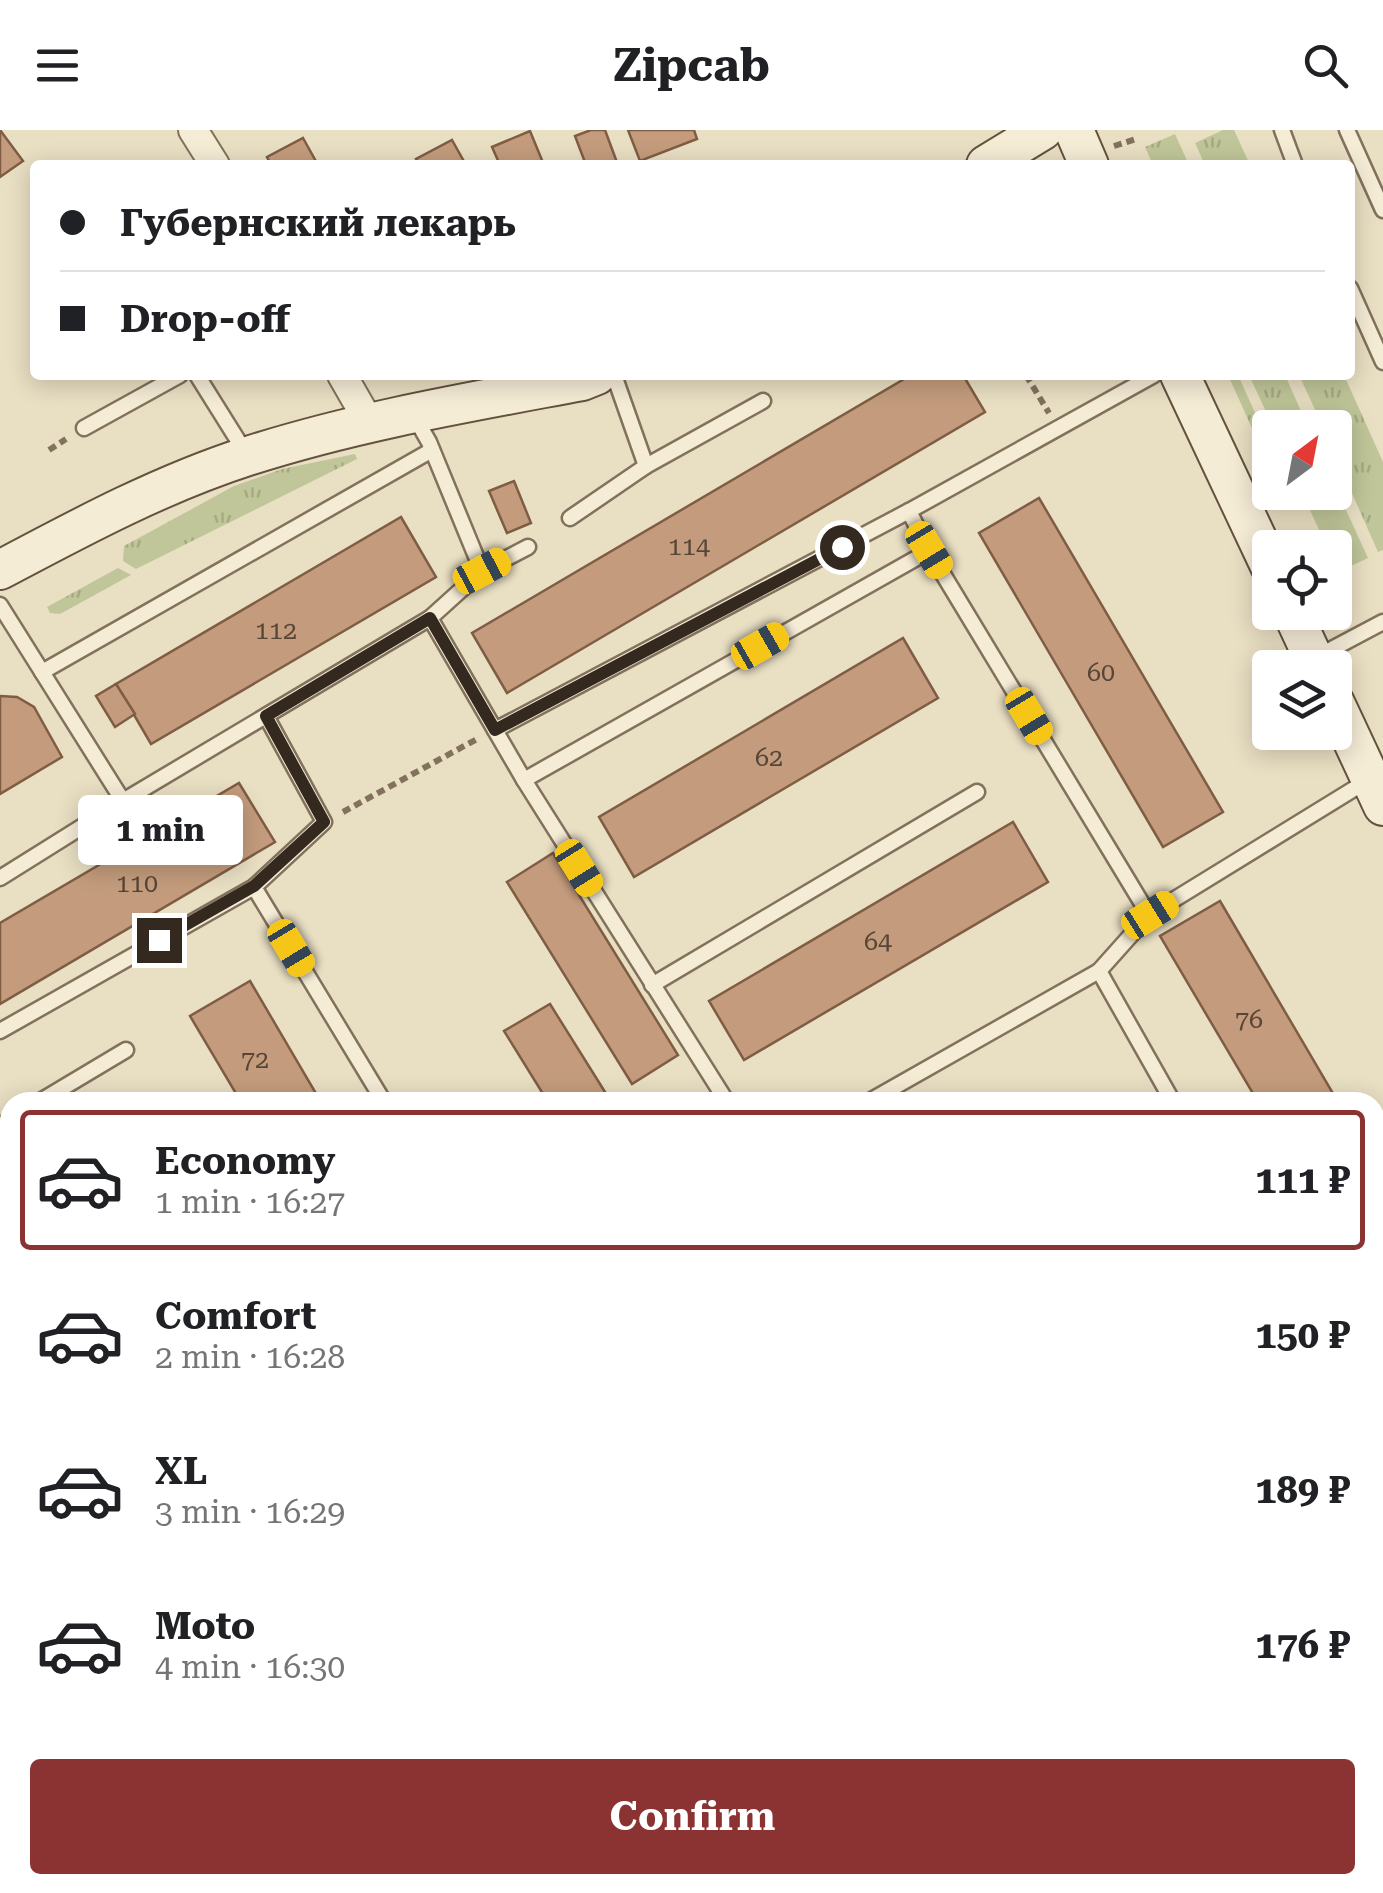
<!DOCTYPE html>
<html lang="en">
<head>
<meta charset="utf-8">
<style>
  :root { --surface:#fff; --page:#f2f2f2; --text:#202124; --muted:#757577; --line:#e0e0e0; --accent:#8b3332 }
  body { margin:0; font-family:"Roboto Serif",serif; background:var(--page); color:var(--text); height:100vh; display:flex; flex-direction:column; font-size:38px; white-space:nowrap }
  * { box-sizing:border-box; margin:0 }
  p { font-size:32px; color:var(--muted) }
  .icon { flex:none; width:55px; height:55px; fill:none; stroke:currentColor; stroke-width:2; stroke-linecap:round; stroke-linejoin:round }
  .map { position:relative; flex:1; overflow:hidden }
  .details { position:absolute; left:0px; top:962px; width:1385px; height:802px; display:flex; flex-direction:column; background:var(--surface); border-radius:30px 30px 0 0; box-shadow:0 5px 25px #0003 }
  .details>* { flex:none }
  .guide { position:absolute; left:30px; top:30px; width:1325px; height:220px; border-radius:10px; box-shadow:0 5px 25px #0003; display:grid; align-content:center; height:220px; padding:0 30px; background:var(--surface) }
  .needle { width:65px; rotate:32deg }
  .buttons { position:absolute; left:1252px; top:280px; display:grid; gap:20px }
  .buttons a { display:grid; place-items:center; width:100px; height:100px; border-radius:10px; background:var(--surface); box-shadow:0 5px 25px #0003; font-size:50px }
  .end { position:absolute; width:45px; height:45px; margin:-22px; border:12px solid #33291f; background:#fff; box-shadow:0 0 0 5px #fff }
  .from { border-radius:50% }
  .bubble { position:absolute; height:70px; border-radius:10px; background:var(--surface); box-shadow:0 5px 25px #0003; font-size:32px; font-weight:700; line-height:70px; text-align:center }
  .car { position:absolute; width:30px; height:60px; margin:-30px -15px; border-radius:12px; box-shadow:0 0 8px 2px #0007; background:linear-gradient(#f5c518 24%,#345 0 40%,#f5c518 0 76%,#345 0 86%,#f5c518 0) }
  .guide b { display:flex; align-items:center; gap:35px; height:95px; font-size:38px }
  .guide b+b { border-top:2px solid var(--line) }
  .guide i { width:25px; height:25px; background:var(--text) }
  ul { padding:18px 0 0; list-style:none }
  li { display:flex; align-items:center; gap:30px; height:140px; margin:0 20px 15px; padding:0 10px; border:5px solid transparent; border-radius:10px }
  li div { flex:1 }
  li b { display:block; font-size:38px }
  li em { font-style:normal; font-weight:700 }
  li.on { border-color:var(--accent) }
  li>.icon { width:90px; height:90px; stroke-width:1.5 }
  .primary-button { display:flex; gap:20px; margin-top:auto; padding:20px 30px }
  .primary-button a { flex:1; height:115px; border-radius:10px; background:var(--accent); color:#fff; font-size:40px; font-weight:700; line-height:115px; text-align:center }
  header { display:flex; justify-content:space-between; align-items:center; height:130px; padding:0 30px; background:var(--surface); font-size:45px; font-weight:700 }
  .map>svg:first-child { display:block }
  .grass { fill:url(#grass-tufts) }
  .building { fill:#c49c7d; stroke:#7f5d44; stroke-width:2.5 }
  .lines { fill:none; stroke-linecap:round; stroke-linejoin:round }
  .lane-casing { stroke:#82715c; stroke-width:19 }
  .street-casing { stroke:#82715c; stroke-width:32 }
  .secondary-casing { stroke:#64523f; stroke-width:42 }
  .path { stroke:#82715c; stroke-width:6; stroke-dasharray:8 5; stroke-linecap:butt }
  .lane { stroke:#f5ecd6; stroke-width:14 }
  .street { stroke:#f5ecd6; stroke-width:28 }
  .secondary { stroke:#f5ecd6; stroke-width:38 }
  .route { stroke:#33291f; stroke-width:12 }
  .labels { text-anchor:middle; stroke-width:8; stroke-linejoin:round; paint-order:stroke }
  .number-label { font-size:25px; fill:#574636 }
</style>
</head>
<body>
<header><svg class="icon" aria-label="menu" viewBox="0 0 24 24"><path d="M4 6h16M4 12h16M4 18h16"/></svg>Zipcab<svg class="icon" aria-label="search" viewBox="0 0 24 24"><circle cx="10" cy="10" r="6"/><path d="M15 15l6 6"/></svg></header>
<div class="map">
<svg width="1383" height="1763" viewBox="0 0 1383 1763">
  <defs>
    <pattern id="grass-tufts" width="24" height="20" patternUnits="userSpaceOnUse" patternTransform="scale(2.5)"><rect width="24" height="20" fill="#c0c699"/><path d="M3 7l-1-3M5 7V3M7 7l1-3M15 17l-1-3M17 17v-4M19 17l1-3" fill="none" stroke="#a5aa83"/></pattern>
  </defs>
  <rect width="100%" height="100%" fill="#e9dfc3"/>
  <!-- grass -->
  <g class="grass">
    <polygon points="1223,0 1234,0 1250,35 1205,35 1195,13"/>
    <polygon points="1175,4 1189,35 1153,35 1145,17"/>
    <polygon points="1228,245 1238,245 1270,316 1270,338"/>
    <polygon points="1249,245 1285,245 1308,297 1273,297"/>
    <polygon points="1299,245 1344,245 1383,332 1383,420 1378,422 1335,325 1335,298 1323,297"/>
    <polygon points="355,324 357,329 136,439 123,431 124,416 234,356 282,339"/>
    <polygon points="1335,356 1368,428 1338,442 1335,418 1327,417 1302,363 1335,362"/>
    <polygon points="118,438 131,445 60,484 50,483 47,477"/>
  </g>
  <!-- building -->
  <g class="building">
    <polygon points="0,0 23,31 0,47"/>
    <polygon points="591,0 605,0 618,35 586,35 575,6"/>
    <polygon points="628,0 694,0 697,9 640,31"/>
    <polygon points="530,1 544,35 500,35 492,17"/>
    <polygon points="303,8 318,35 271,35 267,27"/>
    <polygon points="452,10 466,35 420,35 416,29"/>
    <polygon points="911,245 963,245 985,282 507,563 472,503"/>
    <polygon points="514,351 531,393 507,403 489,361"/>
    <polygon points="1039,368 1223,682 1163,717 979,403"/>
    <polygon points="401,387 436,447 151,614 116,554"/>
    <polygon points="903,508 938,568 634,747 599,687"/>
    <polygon points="116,554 135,584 115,597 96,566"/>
    <polygon points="0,566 17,567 34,577 62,627 0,664"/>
    <polygon points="239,653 275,712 0,874 0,793"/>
    <polygon points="1013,692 1048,752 744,930 709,871"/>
    <polygon points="553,723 678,925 632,954 507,752"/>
    <polygon points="1220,771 1338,972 1258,972 1160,806"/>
    <polygon points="250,851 321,972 241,972 190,886"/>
    <polygon points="550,874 610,970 605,972 548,972 504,901"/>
    <polygon points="1375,1035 1383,1048 1383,1097 1375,1102"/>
    <polygon points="10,1040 10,1120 0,1126 0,1046"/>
    <polygon points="1383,1188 1383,1324 1375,1311 1375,1193"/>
    <polygon points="10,1279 10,1360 0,1365 0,1285"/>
    <polygon points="10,1538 10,1619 0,1625 0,1544"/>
    <polygon points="1383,1721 1383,1763 1308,1763 1322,1755 1375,1755 1375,1726"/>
    <polygon points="28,1755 165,1755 151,1763 15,1763"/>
  </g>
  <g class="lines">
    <defs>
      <g id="lane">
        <polyline points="1282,0 1295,35"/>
        <polyline points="1347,0 1383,80"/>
        <polyline points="1350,158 1383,232"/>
        <polyline points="197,245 247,325"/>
        <polyline points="614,245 646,336 763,271"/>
        <polyline points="413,284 429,312 482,441 430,488 524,650 727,972"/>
        <polyline points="84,298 180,245"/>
        <polyline points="570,388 646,336"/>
        <polyline points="929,421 909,381 1154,245"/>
        <polyline points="482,441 528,417"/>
        <polyline points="0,475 123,671 0,748"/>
        <polyline points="1315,528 1383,492"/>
        <polyline points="42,542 432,320"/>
        <polyline points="495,600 909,381"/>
        <polyline points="524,650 929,421 1149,785"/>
        <polyline points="123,671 430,488"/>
        <polyline points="254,757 384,972"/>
        <polyline points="652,855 977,662"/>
        <polyline points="0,901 254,757 324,692 266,586"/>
        <polyline points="39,972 126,920"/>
        <polyline points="868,972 1099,841"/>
        <polyline points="1173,972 1099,841 1149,785 1370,649"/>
        <polyline points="0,996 10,990"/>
        <polyline points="1375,1148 1383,1144"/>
        <polyline points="0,1249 10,1243"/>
        <polyline points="1375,1435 1383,1448"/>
        <polyline points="0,1499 10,1494"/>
        <polyline points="1375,1658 1383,1654"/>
        <polyline points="0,1711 10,1705"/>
        <polyline points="903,1755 925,1761 934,1755"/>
        <polyline points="257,1763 271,1755"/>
        <polyline points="1181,1763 1196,1755"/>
      </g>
      <g id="street">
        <polyline points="193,0 215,35"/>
        <polyline points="342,245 369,292"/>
      </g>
      <g id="secondary">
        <polyline points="1074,0 1089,35"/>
        <polyline points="986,35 1043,0"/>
        <polyline points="1180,245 1270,436"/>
        <path d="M0,440C81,397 161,354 248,326C357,291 470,272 582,251L597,245"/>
        <polyline points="1292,482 1318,538"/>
        <polyline points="1335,573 1383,676"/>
      </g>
    </defs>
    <!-- lane casing -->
    <use href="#lane" class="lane-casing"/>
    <!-- street casing -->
    <use href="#street" class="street-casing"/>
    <!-- secondary casing -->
    <use href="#secondary" class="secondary-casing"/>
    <!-- path -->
    <g class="path">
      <polyline points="1114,16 1136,9"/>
      <polyline points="1026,245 1049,283"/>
      <polyline points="49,320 66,309"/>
      <polyline points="343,682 477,609"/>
      <polyline points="743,1755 748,1763"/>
    </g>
    <!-- lane -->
    <use href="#lane" class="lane"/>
    <!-- street -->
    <use href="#street" class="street"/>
    <!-- secondary -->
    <use href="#secondary" class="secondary"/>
  </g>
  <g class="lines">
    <!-- route -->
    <polyline class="route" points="159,810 254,756 324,692 266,586 430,488 495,600 842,417"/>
  </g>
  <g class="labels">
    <!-- number labels -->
    <g class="number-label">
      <text x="689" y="425">114</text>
      <text x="276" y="509">112</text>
      <text x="1101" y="551">60</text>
      <text x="769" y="636">62</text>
      <text x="137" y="762">110</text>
      <text x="878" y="820">64</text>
      <text x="1249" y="898">76</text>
      <text x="255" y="938">72</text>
    </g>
  </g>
</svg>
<div class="buttons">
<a><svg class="needle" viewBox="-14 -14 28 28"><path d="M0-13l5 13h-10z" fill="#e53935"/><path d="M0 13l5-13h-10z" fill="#757577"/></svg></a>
<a><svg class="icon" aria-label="locate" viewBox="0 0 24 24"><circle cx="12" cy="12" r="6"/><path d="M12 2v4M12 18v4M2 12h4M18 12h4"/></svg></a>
<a><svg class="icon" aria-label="layers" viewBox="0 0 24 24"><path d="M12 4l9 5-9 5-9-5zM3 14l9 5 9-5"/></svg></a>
</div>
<i class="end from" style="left:842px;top:417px"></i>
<i class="end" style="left:159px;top:810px"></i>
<div class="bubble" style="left:78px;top:665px;width:165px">1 min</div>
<i class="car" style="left:929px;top:420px;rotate:149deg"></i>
<i class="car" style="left:482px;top:441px;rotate:62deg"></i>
<i class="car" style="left:760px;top:516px;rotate:60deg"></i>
<i class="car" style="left:1029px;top:586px;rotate:149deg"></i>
<i class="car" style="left:579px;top:738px;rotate:148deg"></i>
<i class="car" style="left:1150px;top:785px;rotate:58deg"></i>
<i class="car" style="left:291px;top:818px;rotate:149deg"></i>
<div class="guide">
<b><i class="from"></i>Губернский лекарь</b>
<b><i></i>Drop-off</b>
</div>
<section class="details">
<ul>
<li class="on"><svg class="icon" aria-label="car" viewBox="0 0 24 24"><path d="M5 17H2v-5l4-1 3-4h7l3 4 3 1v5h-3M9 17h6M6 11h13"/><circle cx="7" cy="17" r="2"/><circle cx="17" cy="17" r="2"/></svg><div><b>Economy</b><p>1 min · 16:27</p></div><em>111 ₽</em></li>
<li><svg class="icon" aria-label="car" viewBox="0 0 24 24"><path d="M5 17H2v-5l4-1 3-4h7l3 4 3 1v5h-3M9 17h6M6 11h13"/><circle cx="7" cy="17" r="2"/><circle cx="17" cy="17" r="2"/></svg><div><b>Comfort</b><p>2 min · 16:28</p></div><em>150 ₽</em></li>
<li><svg class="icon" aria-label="car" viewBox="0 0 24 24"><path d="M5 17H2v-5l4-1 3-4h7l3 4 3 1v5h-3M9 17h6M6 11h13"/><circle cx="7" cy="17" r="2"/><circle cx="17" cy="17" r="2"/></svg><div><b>XL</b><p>3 min · 16:29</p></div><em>189 ₽</em></li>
<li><svg class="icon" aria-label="car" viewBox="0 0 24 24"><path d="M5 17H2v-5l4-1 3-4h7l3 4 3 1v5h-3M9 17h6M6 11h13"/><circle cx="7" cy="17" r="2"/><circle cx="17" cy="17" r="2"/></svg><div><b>Moto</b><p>4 min · 16:30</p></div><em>176 ₽</em></li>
</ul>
<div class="primary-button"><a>Confirm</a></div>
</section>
</div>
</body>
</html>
